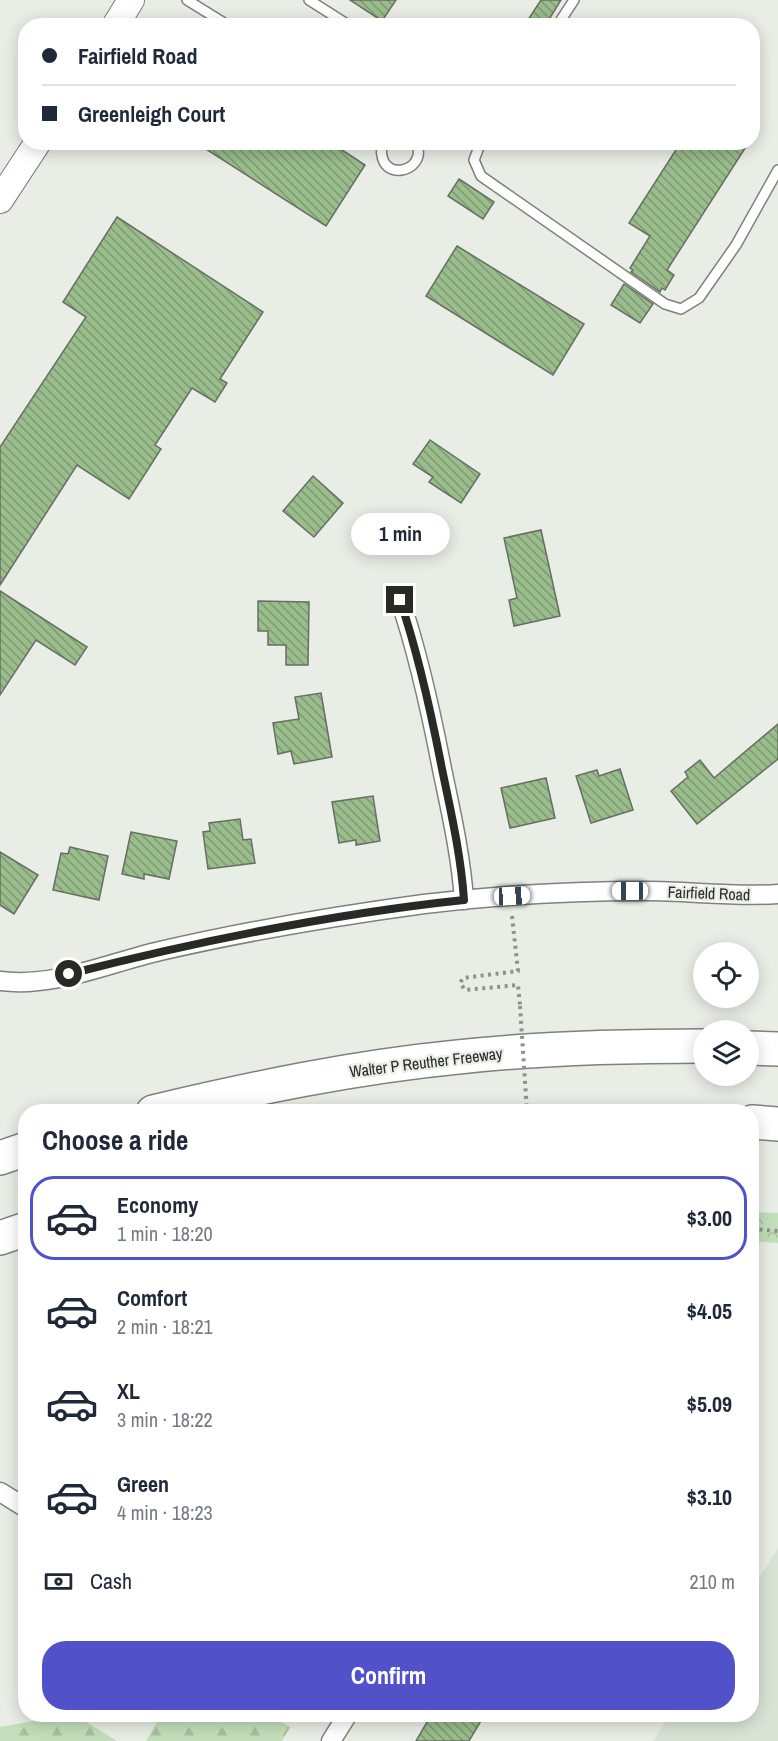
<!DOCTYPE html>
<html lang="en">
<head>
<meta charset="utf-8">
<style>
  :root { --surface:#fff; --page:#f6f6f7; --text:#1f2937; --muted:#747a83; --line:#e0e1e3; --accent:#5152c9 }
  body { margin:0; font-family:"Archivo Narrow",sans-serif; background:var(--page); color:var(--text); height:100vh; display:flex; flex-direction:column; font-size:22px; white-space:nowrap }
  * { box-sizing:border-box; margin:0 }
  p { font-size:20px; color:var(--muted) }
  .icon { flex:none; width:33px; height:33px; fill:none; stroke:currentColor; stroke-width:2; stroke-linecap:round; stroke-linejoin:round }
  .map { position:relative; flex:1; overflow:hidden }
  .details { position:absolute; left:18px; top:1104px; width:741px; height:618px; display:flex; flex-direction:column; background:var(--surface); border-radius:24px; box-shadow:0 3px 15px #0003 }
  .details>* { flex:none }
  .hud { position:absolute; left:18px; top:18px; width:742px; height:132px; border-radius:24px; box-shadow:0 3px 15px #0003; display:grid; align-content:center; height:132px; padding:0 24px; background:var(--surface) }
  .tools { position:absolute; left:693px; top:942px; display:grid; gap:12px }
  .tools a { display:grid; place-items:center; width:66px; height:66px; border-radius:50%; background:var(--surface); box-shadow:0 3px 15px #0003; font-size:30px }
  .end { position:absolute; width:27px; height:27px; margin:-14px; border:8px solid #282a27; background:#fff; box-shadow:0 0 0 3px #fff }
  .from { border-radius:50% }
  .bubble { position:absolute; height:42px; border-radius:21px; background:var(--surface); box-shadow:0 3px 15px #0003; font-size:20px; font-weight:800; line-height:42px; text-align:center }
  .car { position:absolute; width:18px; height:36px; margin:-18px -9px; border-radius:8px; box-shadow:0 0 4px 2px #0007; background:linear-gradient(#fff 24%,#345 0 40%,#fff 0 76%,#345 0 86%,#fff 0) }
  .hud b { display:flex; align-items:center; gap:21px; height:57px; font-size:22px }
  .hud b+b { border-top:2px solid var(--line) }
  .hud i { width:15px; height:15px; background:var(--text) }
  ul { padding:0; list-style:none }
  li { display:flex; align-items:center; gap:18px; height:84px; margin:0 12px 9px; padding:0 12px; border:3px solid transparent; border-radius:24px }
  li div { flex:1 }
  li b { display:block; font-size:22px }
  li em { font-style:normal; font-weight:800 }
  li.selected { border-color:var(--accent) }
  li>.icon { width:54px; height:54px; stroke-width:1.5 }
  h2 { padding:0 24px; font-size:27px; line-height:72px }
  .pay { display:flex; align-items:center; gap:15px; height:66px; padding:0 24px; font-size:22px }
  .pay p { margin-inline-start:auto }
  .cta { display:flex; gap:12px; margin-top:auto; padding:12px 24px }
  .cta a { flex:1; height:69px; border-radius:24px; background:var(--accent); color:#fff; font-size:24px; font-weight:800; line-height:69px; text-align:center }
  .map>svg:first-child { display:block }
  .built { fill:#d9e3d5 }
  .forest { fill:url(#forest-firs) }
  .park { fill:url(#park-crowns) }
  .building { fill:url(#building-back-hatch); stroke:#686d66; stroke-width:1.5 }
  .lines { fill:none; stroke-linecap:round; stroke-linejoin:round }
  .service-casing { stroke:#7d827b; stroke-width:12 }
  .minor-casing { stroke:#7d827b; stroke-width:21 }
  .secondary-casing { stroke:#7d827b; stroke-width:28 }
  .motorway-casing { stroke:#7d827b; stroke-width:36 }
  .path { stroke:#8e928c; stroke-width:4; stroke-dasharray:3 4.5; stroke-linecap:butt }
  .service { stroke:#fff; stroke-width:9 }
  .minor { stroke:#fff; stroke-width:18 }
  .secondary { stroke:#fff; stroke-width:26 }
  .motorway { stroke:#fff; stroke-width:33 }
  .path-bridge { stroke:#8e928c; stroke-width:4; stroke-dasharray:3 4.5; stroke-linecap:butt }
  .route { stroke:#282a27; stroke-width:8 }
  .labels { text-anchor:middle; stroke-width:4.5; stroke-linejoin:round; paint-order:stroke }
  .street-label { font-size:16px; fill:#282a27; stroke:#e8ede5 }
</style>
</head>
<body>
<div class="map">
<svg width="778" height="1741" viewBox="0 0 778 1741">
  <defs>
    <pattern id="forest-firs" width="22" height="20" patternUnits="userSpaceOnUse" patternTransform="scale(1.5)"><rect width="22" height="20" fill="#c3deba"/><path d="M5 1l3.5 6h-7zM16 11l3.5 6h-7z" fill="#a8bfa0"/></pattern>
    <pattern id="park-crowns" width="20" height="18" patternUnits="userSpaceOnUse" patternTransform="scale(1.5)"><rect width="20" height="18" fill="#c3deba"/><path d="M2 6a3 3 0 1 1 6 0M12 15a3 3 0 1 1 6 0" fill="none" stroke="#a8bfa0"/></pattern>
    <pattern id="building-back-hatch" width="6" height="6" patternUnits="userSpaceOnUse" patternTransform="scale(1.5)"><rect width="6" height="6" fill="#99bd8b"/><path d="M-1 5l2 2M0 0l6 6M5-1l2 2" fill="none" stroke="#7d9a72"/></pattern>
  </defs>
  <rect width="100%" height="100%" fill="#e8ede5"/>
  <!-- built -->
  <polygon class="built" points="778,1548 778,1741 653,1741 670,1715 752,1714 752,1589"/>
  <!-- forest -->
  <g class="forest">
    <polygon points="67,1715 75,1715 117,1741 0,1741 0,1727"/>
    <polygon points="161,1715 270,1715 290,1727 282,1741 146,1741"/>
  </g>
  <!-- park -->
  <polygon class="park" points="752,1212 778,1213 778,1243 752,1241"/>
  <!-- building -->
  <g class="building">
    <polygon points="350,0 396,0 382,21"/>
    <polygon points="541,0 561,0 545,26 524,26"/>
    <polygon points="195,142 330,142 365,165 326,226"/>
    <polygon points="681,142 749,142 667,270 674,275 665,290 662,288 660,292 631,272 633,270 630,268 650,236 629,223"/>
    <polygon points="459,179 494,202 483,219 448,196"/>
    <polygon points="117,217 263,312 220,379 227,383 215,402 192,388 155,445 161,449 129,499 77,465 0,585 0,447 86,317 63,302"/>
    <polygon points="457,246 584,324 553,375 426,296"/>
    <polygon points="624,284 653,304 640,323 611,305"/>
    <polygon points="430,440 480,474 461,503 429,482 433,477 413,464"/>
    <polygon points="313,476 343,503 314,537 283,511"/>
    <polygon points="541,530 560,616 514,626 509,600 517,598 504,538"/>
    <polygon points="0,591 87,647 75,665 36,640 0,695"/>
    <polygon points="258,601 309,602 308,665 286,665 286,645 268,645 268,631 258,631"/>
    <polygon points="321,693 332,757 294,764 291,751 278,754 273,723 299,719 295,697"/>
    <polygon points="778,724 778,759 697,824 671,791 688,777 685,772 700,760 714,778"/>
    <polygon points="620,769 633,810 591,823 576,776 597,770 599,776"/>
    <polygon points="546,778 555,818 510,828 501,788"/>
    <polygon points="373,796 380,841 356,845 356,840 339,843 332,802"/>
    <polygon points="240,819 243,840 251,839 255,863 208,869 203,832 210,831 209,823"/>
    <polygon points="131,832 177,841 169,879 144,874 144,879 122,874"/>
    <polygon points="70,847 108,856 99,900 53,890 61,853 68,854"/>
    <polygon points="0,852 38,875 14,914 0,905"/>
    <polygon points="441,1714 485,1714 469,1741 416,1741 430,1717 437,1721"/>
  </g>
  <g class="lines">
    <defs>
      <g id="service">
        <polyline points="187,0 229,26"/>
        <polyline points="309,0 350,26"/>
        <polyline points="557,26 574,0"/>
        <path d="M382,142C381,149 381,156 384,162C392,176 414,171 418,156C419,153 418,149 418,146L415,142"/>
        <polyline points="481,142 474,160 481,176 665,304 681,309 699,298 736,245 778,170"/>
      </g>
      <g id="minor">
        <path d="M400,600C419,656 431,712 442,769C451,812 461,856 464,900"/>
        <path d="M0,981C54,988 108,963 160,951C247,931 335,916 424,904C497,895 573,891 646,891C690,891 734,897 778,894"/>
        <polyline points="0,1492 26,1508"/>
        <polyline points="331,1741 348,1714"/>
      </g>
      <g id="secondary">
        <polyline points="115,26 131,0"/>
        <polyline points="0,200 38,142"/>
      </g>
      <g id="motorway">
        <polyline points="748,1048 778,1049"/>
        <path d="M153,1112C254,1088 355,1067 458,1057C540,1048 621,1046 704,1046"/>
        <polyline points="752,1122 778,1124"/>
        <polyline points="0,1158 26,1149"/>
        <polyline points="0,1238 26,1229"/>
      </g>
    </defs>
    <!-- service casing -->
    <use href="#service" class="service-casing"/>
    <!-- minor casing -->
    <use href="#minor" class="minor-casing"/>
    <!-- secondary casing -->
    <use href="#secondary" class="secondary-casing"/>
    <!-- motorway casing -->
    <use href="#motorway" class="motorway-casing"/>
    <!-- path -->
    <g class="path">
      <polyline points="512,916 518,971 463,978 460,983 465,990 518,985 520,1006"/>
      <polyline points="752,1229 778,1231"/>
    </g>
    <!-- service -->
    <use href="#service" class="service"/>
    <!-- minor -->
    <use href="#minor" class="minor"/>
    <!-- secondary -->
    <use href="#secondary" class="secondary"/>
    <!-- motorway -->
    <use href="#motorway" class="motorway"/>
    <!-- path-bridge -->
    <polyline class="path-bridge" points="520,1006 527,1112"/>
  </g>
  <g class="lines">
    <!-- route -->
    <path class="route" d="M69,974C199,941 331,914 464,900C461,856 451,812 442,769C431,712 419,656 400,600"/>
  </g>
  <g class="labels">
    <!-- street labels -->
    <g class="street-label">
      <text transform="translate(709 893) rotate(2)" y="6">Fairfield Road</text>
      <text transform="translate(426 1062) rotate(-7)" y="6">Walter P Reuther Freeway</text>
    </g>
  </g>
</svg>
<div class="tools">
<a><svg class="icon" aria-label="locate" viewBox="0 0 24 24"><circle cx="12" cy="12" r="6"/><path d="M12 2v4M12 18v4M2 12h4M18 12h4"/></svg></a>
<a><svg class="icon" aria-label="layers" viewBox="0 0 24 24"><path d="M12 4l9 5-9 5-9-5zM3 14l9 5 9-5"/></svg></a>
</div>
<i class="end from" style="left:69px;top:974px"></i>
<i class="end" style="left:400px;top:600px"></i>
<div class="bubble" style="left:351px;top:513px;width:99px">1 min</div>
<i class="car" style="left:630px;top:891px;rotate:270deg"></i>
<i class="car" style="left:512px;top:896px;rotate:87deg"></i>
<div class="hud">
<b><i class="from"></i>Fairfield Road</b>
<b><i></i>Greenleigh Court</b>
</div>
<section class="details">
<h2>Choose a ride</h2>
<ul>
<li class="selected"><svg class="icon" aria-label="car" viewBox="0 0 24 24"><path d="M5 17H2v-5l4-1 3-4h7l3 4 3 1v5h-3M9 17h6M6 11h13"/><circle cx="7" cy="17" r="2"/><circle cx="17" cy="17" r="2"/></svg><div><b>Economy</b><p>1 min · 18:20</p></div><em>$3.00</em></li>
<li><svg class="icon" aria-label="car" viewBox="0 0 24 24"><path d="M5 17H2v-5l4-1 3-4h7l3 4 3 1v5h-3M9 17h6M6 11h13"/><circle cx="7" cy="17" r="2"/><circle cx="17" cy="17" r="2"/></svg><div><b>Comfort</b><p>2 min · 18:21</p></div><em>$4.05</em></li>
<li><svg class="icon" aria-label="car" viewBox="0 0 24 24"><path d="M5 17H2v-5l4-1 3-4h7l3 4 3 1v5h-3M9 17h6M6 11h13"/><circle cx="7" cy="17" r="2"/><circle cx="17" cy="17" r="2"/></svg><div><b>XL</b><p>3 min · 18:22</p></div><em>$5.09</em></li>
<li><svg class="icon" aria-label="car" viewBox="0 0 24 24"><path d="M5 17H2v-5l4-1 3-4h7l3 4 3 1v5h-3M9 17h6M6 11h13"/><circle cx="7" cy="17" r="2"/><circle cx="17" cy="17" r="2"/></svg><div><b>Green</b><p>4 min · 18:23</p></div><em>$3.10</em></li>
</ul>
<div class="pay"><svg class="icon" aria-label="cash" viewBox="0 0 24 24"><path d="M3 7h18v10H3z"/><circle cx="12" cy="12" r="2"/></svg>Cash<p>210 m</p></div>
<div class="cta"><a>Confirm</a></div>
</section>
</div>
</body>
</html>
